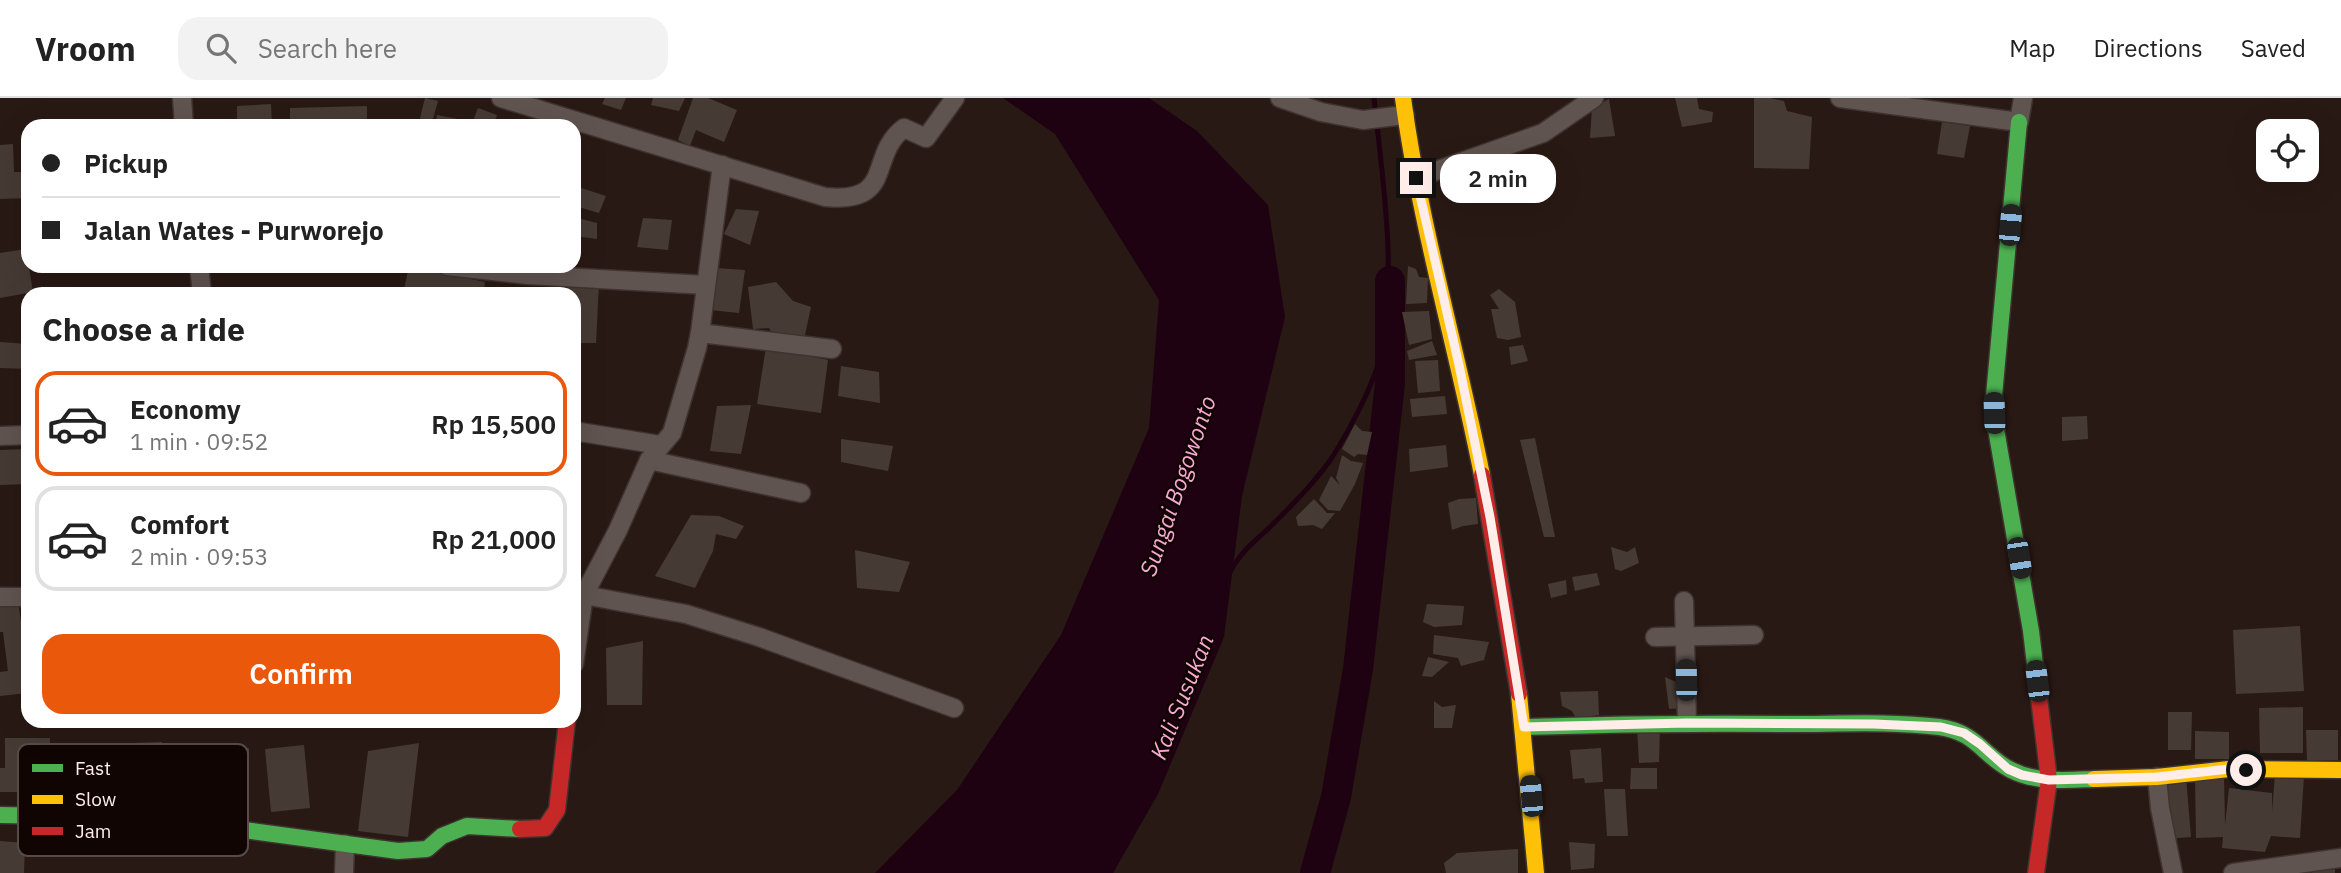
<!DOCTYPE html>
<html lang="en">
<head>
<meta charset="utf-8">
<style>
  :root { --surface:#fff; --page:#f2f2f2; --text:#222; --muted:#767676; --line:#e0e0e0; --accent:#ea580c }
  body { margin:0; font-family:"IBM Plex Sans",sans-serif; background:var(--page); color:var(--text); height:100vh; display:flex; flex-direction:column; font-size:26px; white-space:nowrap }
  * { box-sizing:border-box; margin:0 }
  p { font-size:23px; color:var(--muted) }
  .icon { flex:none; width:38px; height:38px; fill:none; stroke:currentColor; stroke-width:2; stroke-linecap:round; stroke-linejoin:round }
  .map { position:relative; flex:1; overflow:hidden }
  .drawer { position:absolute; left:21px; top:189px; width:560px; height:441px; display:flex; flex-direction:column; background:var(--surface); border-radius:21px; box-shadow:0 7px 28px #0002 }
  .drawer>* { flex:none }
  .top-card { position:absolute; left:21px; top:21px; width:560px; height:154px; border-radius:21px; box-shadow:0 7px 28px #0002; display:grid; align-content:center; height:154px; padding:0 21px; background:var(--surface) }
  .buttons { position:absolute; left:2256px; top:21px; display:grid; gap:14px }
  .buttons a { display:grid; place-items:center; width:63px; height:63px; border-radius:14px; background:var(--surface); box-shadow:0 7px 28px #0002; font-size:35px }
  .end { position:absolute; width:32px; height:32px; margin:-16px; border:9px solid #feede8; background:#111; box-shadow:0 0 0 4px #111 }
  .from { border-radius:50% }
  .bubble { position:absolute; height:49px; border-radius:21px; background:var(--surface); box-shadow:0 7px 28px #0002; font-size:23px; font-weight:600; line-height:49px; text-align:center }
  .car { position:absolute; width:21px; height:42px; margin:-21px -10px; border-radius:9px; box-shadow:0 0 5px 2px #0007; background:linear-gradient(#222 24%,#8ab4d8 0 40%,#222 0 76%,#8ab4d8 0 86%,#222 0) }
  .top-card b { display:flex; align-items:center; gap:24px; height:66px; font-size:26px }
  .top-card b+b { border-top:2px solid var(--line) }
  .top-card i { width:18px; height:18px; background:var(--text) }
  ul { padding:0; list-style:none }
  li { display:flex; align-items:center; gap:21px; height:105px; margin:0 14px 10px; padding:0 7px; border:4px solid var(--line); border-radius:21px }
  li div { flex:1 }
  li b { display:block; font-size:26px }
  li em { font-style:normal; font-weight:600 }
  li.active { border-color:var(--accent) }
  li>.icon { width:63px; height:63px; stroke-width:1.5 }
  h2 { padding:0 21px; font-size:32px; line-height:84px }
  .cta { display:flex; gap:14px; margin-top:auto; padding:14px 21px }
  .cta a { flex:1; height:80px; border-radius:21px; background:var(--accent); color:#fff; font-size:28px; font-weight:600; line-height:80px; text-align:center }
  header { display:flex; align-items:center; gap:42px; box-sizing:border-box; height:98px; padding:0 35px; background:var(--surface); border-bottom:2px solid var(--line) }
  header strong { font-size:33px }
  nav { display:flex; gap:38px; margin-inline-start:auto; font-size:24px }
  .search { width:490px; height:63px; background:var(--page); display:flex; align-items:center; gap:18px; box-sizing:border-box; padding:0 24px; border-radius:21px; color:var(--muted); font-size:26px }
  .map>svg:first-child { display:block }
  .water { fill:#1e0211 }
  .lines { fill:none; stroke-linecap:round; stroke-linejoin:round }
  .stream { stroke:#1e0211; stroke-width:5 }
  .river { stroke:#1e0211; stroke-width:30 }
  .building { fill:#463b34 }
  .street-casing { stroke:#3f3330; stroke-width:21 }
  .fast-casing { stroke:#3f3330; stroke-width:19 }
  .slow-casing { stroke:#3f3330; stroke-width:19 }
  .jam-casing { stroke:#3f3330; stroke-width:19 }
  .street { stroke:#605450; stroke-width:18 }
  .fast { stroke:#4caf50; stroke-width:16 }
  .slow { stroke:#ffc107; stroke-width:16 }
  .jam { stroke:#c62828; stroke-width:16 }
  .route { stroke:#feede8; stroke-width:9 }
  .labels { text-anchor:middle; stroke-width:5; stroke-linejoin:round; paint-order:stroke }
  .water-label { font-size:23px; font-style:italic; fill:#faa8d4; stroke:#100503 }
  .key { fill:#100503; stroke:#574b48; stroke-width:2 }
  .key-label { font-size:19px; fill:#feede8 }
</style>
</head>
<body>
<header>
<strong>Vroom</strong>
<div class="search"><svg class="icon" aria-label="search" viewBox="0 0 24 24"><circle cx="10" cy="10" r="6"/><path d="M15 15l6 6"/></svg>Search here</div>
<nav><a>Map</a><a>Directions</a><a>Saved</a></nav>
</header>
<div class="map">
<svg width="2341" height="775" viewBox="0 0 2341 775">
  <rect width="100%" height="100%" fill="#291914"/>
  <!-- water -->
  <polygon class="water" points="1003,0 1149,0 1197,33 1268,107 1285,219 1242,398 1224,539 1158,696 1113,775 875,775 957,692 1061,537 1149,330 1159,202 1055,36"/>
  <g class="lines">
    <!-- stream -->
    <path class="stream" d="M1229,476C1243,450 1254,445 1274,425C1294,405 1315,384 1331,361C1348,335 1375,285 1381,255C1397,170 1383,85 1374,0"/>
    <!-- river -->
    <polyline class="river" points="1315,775 1336,699 1358,571 1390,285 1390,183"/>
  </g>
  <!-- building -->
  <g class="building">
    <polygon points="425,0 438,3 431,28 418,28"/>
    <polygon points="605,0 626,0 621,12 602,6"/>
    <polygon points="653,0 685,0 679,13 651,7"/>
    <polygon points="693,0 708,0 737,12 724,44 696,32 690,48 678,42"/>
    <polygon points="1675,0 1697,0 1699,11 1713,14 1712,24 1682,29"/>
    <polygon points="1754,0 1770,0 1784,3 1787,13 1812,19 1809,71 1754,70"/>
    <polygon points="1609,1 1615,38 1590,40 1592,10"/>
    <polygon points="271,6 272,28 237,28 237,8"/>
    <polygon points="367,8 367,28 290,28 290,10"/>
    <polygon points="478,10 497,17 493,28 471,28"/>
    <polygon points="437,17 463,22 462,28 435,28"/>
    <polygon points="90,23 91,28 59,28 59,26"/>
    <polygon points="1942,24 1970,28 1964,60 1937,56"/>
    <polygon points="13,46 14,74 28,74 28,100 0,101 0,47"/>
    <polygon points="581,90 606,98 599,115 575,108"/>
    <polygon points="736,111 759,113 750,147 724,136"/>
    <polygon points="574,119 597,125 597,141 574,138"/>
    <polygon points="643,120 672,122 668,152 637,149"/>
    <polygon points="26,151 33,194 0,200 0,155"/>
    <polygon points="409,168 485,184 483,196 403,196"/>
    <polygon points="1408,168 1416,171 1419,179 1428,180 1427,205 1406,206"/>
    <polygon points="715,170 745,172 739,215 710,212"/>
    <polygon points="776,184 793,203 811,209 805,237 773,237 769,230 753,231 748,189"/>
    <polygon points="599,185 596,245 574,245 574,196 567,196 567,186"/>
    <polygon points="1499,191 1515,204 1521,239 1508,242 1497,240 1491,211 1499,211 1490,197"/>
    <polygon points="1429,213 1432,241 1409,247 1402,214"/>
    <polygon points="1432,243 1437,257 1409,262 1407,253"/>
    <polygon points="0,244 28,246 28,271 0,270"/>
    <polygon points="1523,247 1528,263 1511,267 1509,249"/>
    <polygon points="766,249 828,262 821,315 757,306"/>
    <polygon points="1438,262 1440,293 1418,295 1415,263"/>
    <polygon points="841,268 879,274 880,305 838,298"/>
    <polygon points="1445,298 1447,316 1412,319 1410,301"/>
    <polygon points="751,307 741,356 710,353 717,308"/>
    <polygon points="2087,318 2088,341 2062,343 2062,319"/>
    <polygon points="1355,326 1362,333 1372,334 1367,357 1358,356 1354,359 1342,351"/>
    <polygon points="1535,340 1555,439 1544,439 1520,342"/>
    <polygon points="841,341 893,348 888,373 841,364"/>
    <polygon points="1446,347 1448,369 1410,374 1409,351"/>
    <polygon points="28,351 28,386 0,387 0,352"/>
    <polygon points="1342,357 1351,363 1363,365 1355,386 1340,413 1328,412 1319,402 1331,378 1340,387 1336,380"/>
    <polygon points="1476,400 1478,426 1463,428 1452,432 1448,405 1459,401"/>
    <polygon points="1314,401 1327,415 1335,415 1322,431 1313,427 1298,428 1296,419"/>
    <polygon points="691,417 719,418 744,428 736,441 716,436 713,453 695,490 655,478"/>
    <polygon points="1611,449 1627,454 1635,449 1639,465 1621,473 1615,471"/>
    <polygon points="855,452 910,464 899,494 857,490"/>
    <polygon points="1597,475 1600,487 1575,493 1572,479"/>
    <polygon points="1566,482 1567,496 1551,500 1548,486"/>
    <polygon points="18,503 21,524 28,525 28,595 0,598 0,574 8,573 3,534 0,534 0,505"/>
    <polygon points="1427,506 1464,508 1462,527 1434,529 1423,524"/>
    <polygon points="2300,528 2304,593 2236,596 2233,532"/>
    <polygon points="1434,537 1489,544 1484,562 1461,568 1458,560 1433,556"/>
    <polygon points="643,543 642,607 607,607 606,550"/>
    <polygon points="1428,559 1449,564 1432,579 1422,578"/>
    <polygon points="1665,579 1685,588 1687,610 1669,611"/>
    <polygon points="1598,593 1599,617 1576,620 1572,613 1562,608 1560,594"/>
    <polygon points="1434,603 1442,609 1456,607 1452,630 1434,630"/>
    <polygon points="2303,609 2303,655 2260,655 2259,610"/>
    <polygon points="2168,614 2192,614 2191,652 2168,652"/>
    <polygon points="1637,628 1660,630 1659,664 1639,665"/>
    <polygon points="2306,632 2338,632 2338,662 2307,663"/>
    <polygon points="2195,633 2229,634 2229,661 2195,661"/>
    <polygon points="5,640 50,640 50,673 34,674 35,711 21,711 21,694 0,694 0,670 5,670"/>
    <polygon points="162,644 164,694 117,695 117,666 133,665 132,645"/>
    <polygon points="419,645 408,739 358,733 368,653"/>
    <polygon points="304,647 310,710 271,714 265,651"/>
    <polygon points="214,650 249,650 248,702 213,702"/>
    <polygon points="1601,650 1603,684 1585,685 1584,680 1573,681 1570,652"/>
    <polygon points="1631,670 1657,670 1657,691 1630,691"/>
    <polygon points="2275,676 2304,678 2300,740 2271,738 2265,754 2222,750 2223,739 2196,740 2195,680 2224,679 2225,727 2229,690 2272,695 2272,714"/>
    <polygon points="2186,679 2191,739 2166,741 2161,681"/>
    <polygon points="1604,691 1625,691 1628,738 1607,738"/>
    <polygon points="0,743 25,745 24,775 0,775"/>
    <polygon points="1569,744 1595,746 1594,770 1571,772"/>
    <polygon points="1518,751 1518,775 1446,775 1444,765 1457,755"/>
    <rect x="2312" y="767" width="23" height="8"/>
  </g>
  <g class="lines">
    <defs>
      <g id="street">
        <polyline points="182,0 184,28"/>
        <path d="M501,0L825,99C896,106 867,58 904,30L926,40L955,0"/>
        <polyline points="1280,0 1321,14 1363,22 1405,17"/>
        <polyline points="1840,0 2019,24 2023,0"/>
        <polyline points="1416,80 1543,35 1594,0"/>
        <polyline points="199,168 202,196"/>
        <polyline points="447,168 528,177 706,187"/>
        <polyline points="700,235 722,67"/>
        <polyline points="574,333 660,347"/>
        <polyline points="0,338 28,337"/>
        <polyline points="649,362 801,395"/>
        <polyline points="574,497 584,497 686,516 759,539 954,610"/>
        <polyline points="0,499 28,499"/>
        <polyline points="1684,503 1687,625"/>
        <polyline points="1655,539 1754,537"/>
        <polyline points="574,566 584,497 618,432 649,362 672,335 697,250 700,235 832,251"/>
        <polyline points="2157,679 2160,710 2173,775"/>
        <polyline points="344,775 345,746"/>
        <polyline points="2233,775 2341,760"/>
      </g>
      <g id="fast">
        <polyline points="2019,24 1994,298 1996,331 2031,533 2039,600"/>
        <path d="M1524,629C1613,626 1701,625 1790,626C1839,626 1890,623 1939,629C1977,634 1983,658 2011,672C2036,685 2067,682 2094,681"/>
        <polyline points="0,717 156,720 398,753 427,751 442,738 467,728 520,731"/>
      </g>
      <g id="slow">
        <path d="M1403,0C1420,127 1457,251 1482,377"/>
        <polyline points="1519,596 1536,775"/>
        <polyline points="2094,681 2157,679 2229,671 2341,672"/>
      </g>
      <g id="jam">
        <polyline points="1482,377 1519,596"/>
        <polyline points="520,731 545,730 557,712 567,623"/>
        <polyline points="2036,775 2049,682 2039,600"/>
      </g>
    </defs>
    <!-- street casing -->
    <use href="#street" class="street-casing"/>
    <!-- fast casing -->
    <use href="#fast" class="fast-casing"/>
    <!-- slow casing -->
    <use href="#slow" class="slow-casing"/>
    <!-- jam casing -->
    <use href="#jam" class="jam-casing"/>
    <!-- street -->
    <use href="#street" class="street"/>
    <!-- fast -->
    <use href="#fast" class="fast"/>
    <!-- slow -->
    <use href="#slow" class="slow"/>
    <!-- jam -->
    <use href="#jam" class="jam"/>
  </g>
  <g class="lines">
    <!-- route -->
    <polyline class="route" points="1416,80 1459,267 1490,419 1524,629 1687,625 1874,626 1941,629 1964,635 1980,646 2008,671 2022,677 2049,682 2157,679 2229,671 2246,672"/>
  </g>
  <g class="labels">
    <!-- water labels -->
    <g class="water-label">
      <text transform="translate(1178 388) rotate(-71)" y="8">Sungai Bogowonto</text>
      <text transform="translate(1182 599) rotate(-68)" y="8">Kali Susukan</text>
    </g>
  </g>
  <!-- legend -->
  <rect x="18" y="646" width="230" height="112" rx="10" class="key"/>
  <rect x="32" y="666" width="31" height="8" fill="#4caf50"/>
  <rect x="32" y="697" width="31" height="9" fill="#ffc107"/>
  <rect x="32" y="729" width="31" height="8" fill="#c62828"/>
  <g class="key-label">
    <text x="75" y="677">Fast</text>
    <text x="75" y="708">Slow</text>
    <text x="75" y="740">Jam</text>
  </g>
</svg>
<div class="buttons">
<a><svg class="icon" aria-label="locate" viewBox="0 0 24 24"><circle cx="12" cy="12" r="6"/><path d="M12 2v4M12 18v4M2 12h4M18 12h4"/></svg></a>
</div>
<i class="end from" style="left:2246px;top:672px"></i>
<i class="end" style="left:1416px;top:80px"></i>
<div class="bubble" style="left:1440px;top:56px;width:116px">2 min</div>
<i class="car" style="left:2010px;top:127px;rotate:5deg"></i>
<i class="car" style="left:1994px;top:315px;rotate:358deg"></i>
<i class="car" style="left:2019px;top:460px;rotate:171deg"></i>
<i class="car" style="left:1686px;top:582px;rotate:359deg"></i>
<i class="car" style="left:2037px;top:583px;rotate:353deg"></i>
<i class="car" style="left:1531px;top:698px;rotate:355deg"></i>
<div class="top-card">
<b><i class="from"></i>Pickup</b>
<b><i></i>Jalan Wates - Purworejo</b>
</div>
<section class="drawer">
<h2>Choose a ride</h2>
<ul>
<li class="active"><svg class="icon" aria-label="car" viewBox="0 0 24 24"><path d="M5 17H2v-5l4-1 3-4h7l3 4 3 1v5h-3M9 17h6M6 11h13"/><circle cx="7" cy="17" r="2"/><circle cx="17" cy="17" r="2"/></svg><div><b>Economy</b><p>1 min · 09:52</p></div><em>Rp 15,500</em></li>
<li><svg class="icon" aria-label="car" viewBox="0 0 24 24"><path d="M5 17H2v-5l4-1 3-4h7l3 4 3 1v5h-3M9 17h6M6 11h13"/><circle cx="7" cy="17" r="2"/><circle cx="17" cy="17" r="2"/></svg><div><b>Comfort</b><p>2 min · 09:53</p></div><em>Rp 21,000</em></li>
</ul>
<div class="cta"><a>Confirm</a></div>
</section>
</div>
</body>
</html>
